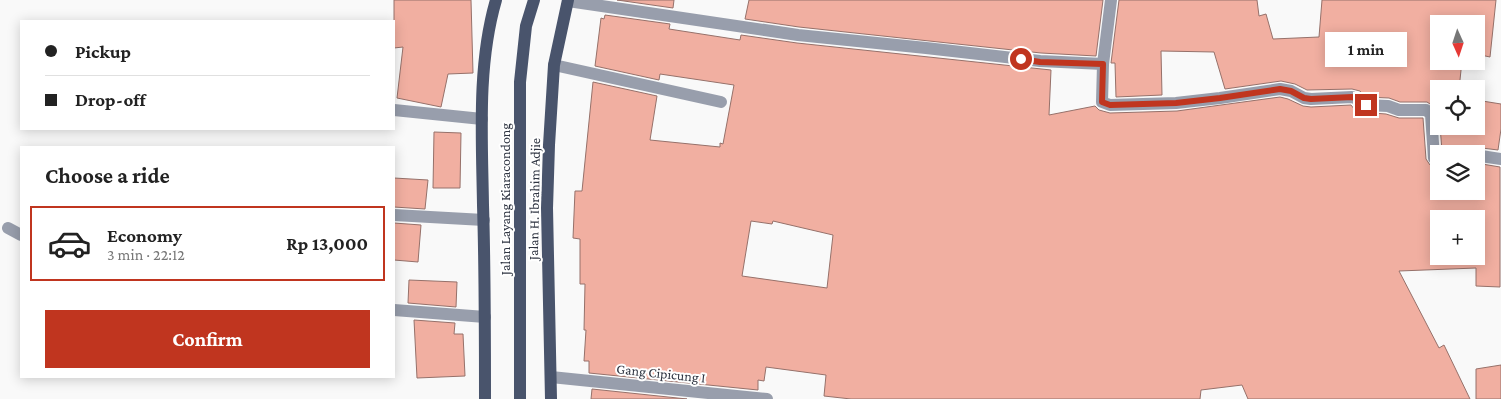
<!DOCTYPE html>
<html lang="en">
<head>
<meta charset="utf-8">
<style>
  :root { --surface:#fff; --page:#f2f2f2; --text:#222; --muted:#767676; --line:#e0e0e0; --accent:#c0351f }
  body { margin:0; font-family:"Crimson Pro",serif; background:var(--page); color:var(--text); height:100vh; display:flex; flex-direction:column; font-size:19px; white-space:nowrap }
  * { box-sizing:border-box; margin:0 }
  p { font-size:16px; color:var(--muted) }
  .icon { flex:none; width:28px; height:28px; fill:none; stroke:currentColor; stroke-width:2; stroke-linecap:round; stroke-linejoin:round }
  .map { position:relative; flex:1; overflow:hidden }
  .sheet { position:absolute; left:20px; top:146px; width:375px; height:232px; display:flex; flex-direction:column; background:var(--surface); border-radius:0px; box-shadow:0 2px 12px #0003 }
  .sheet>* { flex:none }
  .banner { position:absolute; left:20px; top:20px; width:375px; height:110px; border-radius:0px; box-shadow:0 2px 12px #0003; display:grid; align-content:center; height:110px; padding:0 25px; background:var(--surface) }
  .needle { width:32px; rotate:177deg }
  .buttons { position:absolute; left:1430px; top:15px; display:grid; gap:10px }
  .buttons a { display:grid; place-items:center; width:55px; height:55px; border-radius:0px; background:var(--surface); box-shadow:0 2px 12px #0003; font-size:25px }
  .end { position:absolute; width:22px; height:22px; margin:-11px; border:6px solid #c0351f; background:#fff; box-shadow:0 0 0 2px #fff }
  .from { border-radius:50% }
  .bubble { position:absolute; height:35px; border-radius:0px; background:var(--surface); box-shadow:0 2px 12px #0003; font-size:16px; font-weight:700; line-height:35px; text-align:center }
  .banner b { display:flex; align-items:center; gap:18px; height:48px; font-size:19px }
  .banner b+b { border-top:1px solid var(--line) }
  .banner i { width:12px; height:12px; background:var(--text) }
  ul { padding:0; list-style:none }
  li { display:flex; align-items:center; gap:15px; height:75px; margin:0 10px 8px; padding:0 15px; border:2px solid transparent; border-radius:0px }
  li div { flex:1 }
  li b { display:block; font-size:19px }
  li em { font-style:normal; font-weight:700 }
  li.on { border-color:var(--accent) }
  li>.icon { width:45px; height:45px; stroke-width:1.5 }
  h2 { padding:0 25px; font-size:22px; line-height:60px }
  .button { display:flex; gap:10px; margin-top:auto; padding:10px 25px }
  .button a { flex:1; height:58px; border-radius:0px; background:var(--accent); color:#fff; font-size:20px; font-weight:700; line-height:58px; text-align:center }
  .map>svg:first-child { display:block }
  .building { fill:#f1afa1; stroke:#96716a; fill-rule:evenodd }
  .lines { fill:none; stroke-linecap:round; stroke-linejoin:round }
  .minor { stroke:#989eac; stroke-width:12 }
  .primary { stroke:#49546c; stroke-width:12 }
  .route { stroke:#c0351f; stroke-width:6 }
  .labels { text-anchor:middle; stroke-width:4; stroke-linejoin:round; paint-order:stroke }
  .street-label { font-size:14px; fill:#2f3542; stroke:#fff }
</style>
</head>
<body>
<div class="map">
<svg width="1501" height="399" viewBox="0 0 1501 399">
  <rect width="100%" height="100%" fill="#f9f9f9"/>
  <!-- building -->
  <g class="building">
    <polygon points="394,0 471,0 473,73 448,74 441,107 397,98 403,47 394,48"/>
    <polygon points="617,0 674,0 673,8"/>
    <polygon points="749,0 1103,0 1096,56 1041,53 799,27 745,19"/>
    <polygon points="1119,0 1257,0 1259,16 1266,14 1273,39 1319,37 1322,0 1496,0 1490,57 1476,54 1476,24 1439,24 1439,61 1462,61 1459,89 1439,89 1439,112 1436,108 1427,102 1400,102 1389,98 1365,97 1360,91 1352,89 1307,90 1295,84 1281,81 1225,89 1214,52 1161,51 1162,95 1116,97 1115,63 1111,63"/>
    <path d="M605,15L670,24L669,29L740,40L741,35L797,43L1051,70L1049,115L1095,106L1099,110L1110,113L1177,111L1280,97L1288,99L1303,106L1311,107L1351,105L1355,110L1359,112L1386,114L1399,118H1423L1426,159L1430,165L1439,166V191H1476V166L1482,164L1500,167V287L1476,286V268L1399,271L1439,348L1444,345L1470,399H1248L1242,385L1201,390L1200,399H851L824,396L826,375L766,367L764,381L758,380V390L589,373V361H584L586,330H584L585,284H580V239L573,238L575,191H582L593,82L657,96L650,140L720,147V143L723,144L734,85L660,74L659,80L595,66L601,18L604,19ZM1439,219H1476V256H1439ZM751,221L772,224L773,221L833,235L827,288L742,276Z"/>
    <polygon points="1476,100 1501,104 1501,129 1498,150 1482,148 1473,150 1469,154 1446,154 1442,151 1440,126 1476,126"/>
    <polygon points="434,132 461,133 460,188 433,188"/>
    <polygon points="394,178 428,180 425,209 394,207"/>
    <polygon points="394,223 421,225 418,262 394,260"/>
    <polygon points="409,280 457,282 456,307 408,303"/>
    <polygon points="414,320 455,323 454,334 463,334 465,376 417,378"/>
    <polygon points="1501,365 1501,399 1476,399 1476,369"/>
    <polygon points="592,389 687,399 591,399"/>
  </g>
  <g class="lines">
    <!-- minor -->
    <g class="minor">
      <polyline points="568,1 798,35 926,48 1040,61 1103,64 1102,102 1110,105 1176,103 1220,98 1280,89 1291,91 1304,98 1311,99 1352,97 1357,99 1360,104 1366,105 1388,106 1399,110 1426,110 1431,114 1434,158 1439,158"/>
      <polyline points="1103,64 1111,0"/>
      <polyline points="554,65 721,102"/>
      <polyline points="394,110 482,119"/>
      <polyline points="1476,158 1481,156 1501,159"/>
      <polyline points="394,215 484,220"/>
      <polyline points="8,228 21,235"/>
      <polyline points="394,310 485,317"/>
      <polyline points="551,377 767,399"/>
    </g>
    <!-- primary -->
    <g class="primary">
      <path d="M485,399C485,334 485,269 483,205C482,138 477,65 496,0"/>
      <polyline points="520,399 520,82 526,26 534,0"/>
      <polyline points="551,399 547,208 549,145 554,65 568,0"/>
    </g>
  </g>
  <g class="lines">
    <!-- route -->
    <polyline class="route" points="1021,59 1040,62 1103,64 1102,102 1110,105 1176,103 1220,98 1280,89 1291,91 1304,98 1311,99 1352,97 1357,99 1360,104 1366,105"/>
  </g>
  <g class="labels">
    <!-- street labels -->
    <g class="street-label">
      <text transform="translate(505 199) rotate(-90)" y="5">Jalan Layang Kiaracondong</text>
      <text transform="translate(534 199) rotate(-89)" y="5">Jalan H. Ibrahim Adjie</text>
      <text transform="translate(661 373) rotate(6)" y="5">Gang Cipicung I</text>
    </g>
  </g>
</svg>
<div class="buttons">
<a><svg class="needle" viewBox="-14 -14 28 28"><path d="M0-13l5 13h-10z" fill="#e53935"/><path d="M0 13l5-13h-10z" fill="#767676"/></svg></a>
<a><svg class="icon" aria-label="locate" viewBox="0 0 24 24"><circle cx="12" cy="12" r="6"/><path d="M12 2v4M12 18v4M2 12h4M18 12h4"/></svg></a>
<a><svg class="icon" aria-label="layers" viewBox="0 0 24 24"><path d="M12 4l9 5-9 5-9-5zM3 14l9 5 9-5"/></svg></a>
<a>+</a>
</div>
<i class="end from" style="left:1021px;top:59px"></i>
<i class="end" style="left:1366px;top:105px"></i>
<div class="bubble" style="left:1325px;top:32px;width:82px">1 min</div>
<div class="banner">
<b><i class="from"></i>Pickup</b>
<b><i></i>Drop-off</b>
</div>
<section class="sheet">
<h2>Choose a ride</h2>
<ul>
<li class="on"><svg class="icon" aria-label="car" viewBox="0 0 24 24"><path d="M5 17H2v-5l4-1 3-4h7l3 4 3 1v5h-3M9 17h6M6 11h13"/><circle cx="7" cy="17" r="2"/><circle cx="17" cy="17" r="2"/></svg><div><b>Economy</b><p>3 min · 22:12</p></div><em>Rp 13,000</em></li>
</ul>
<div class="button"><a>Confirm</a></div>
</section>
</div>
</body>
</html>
